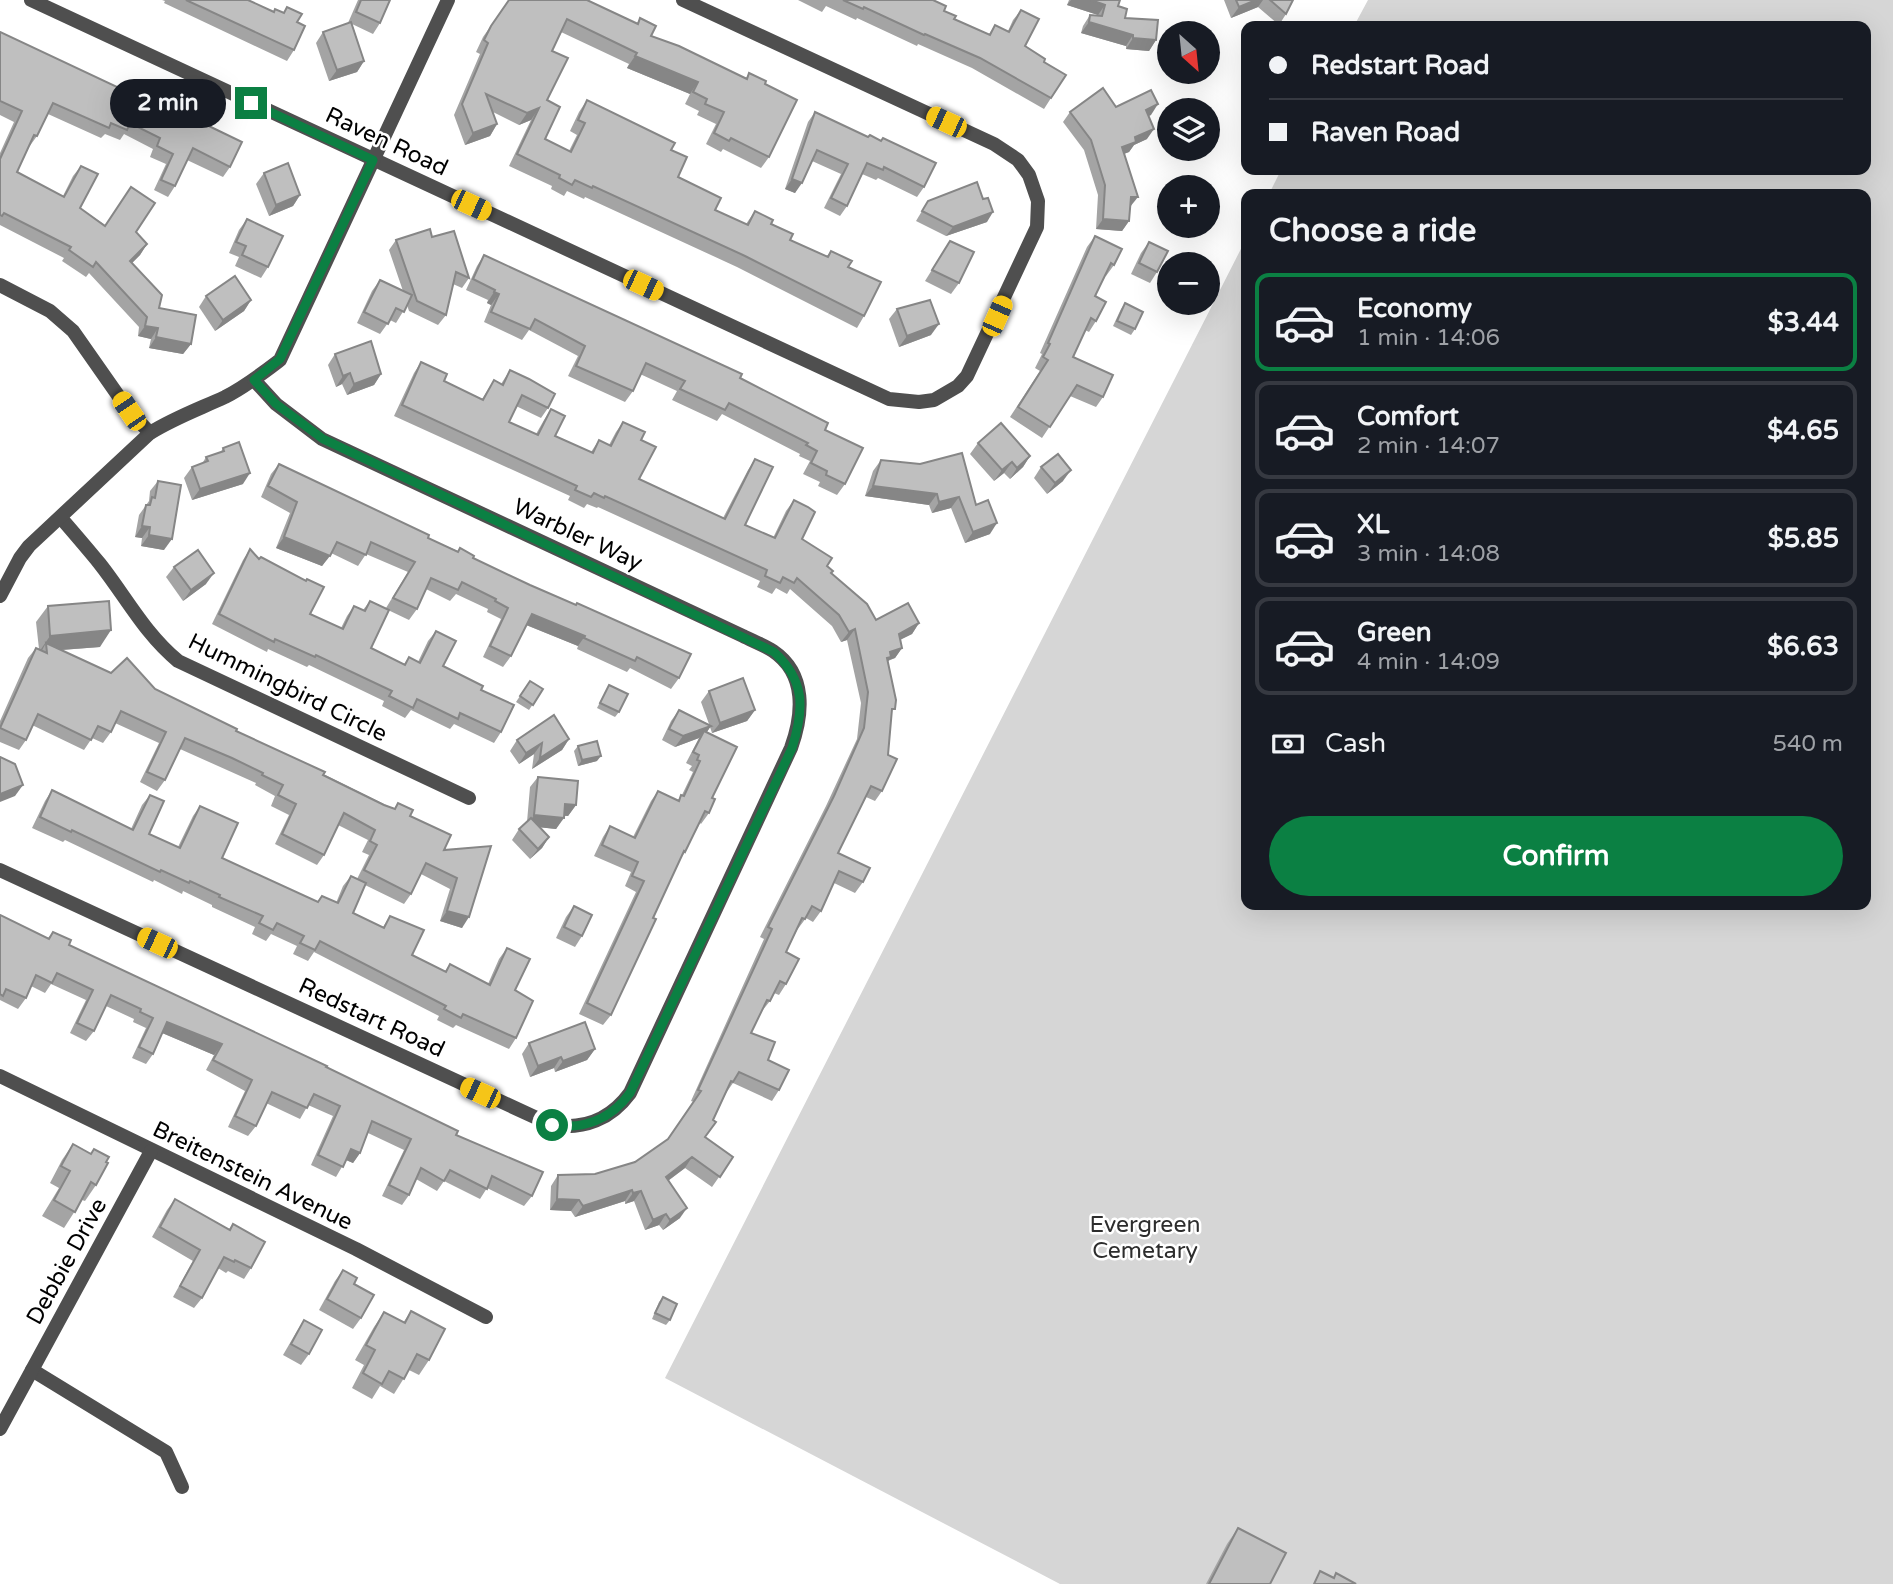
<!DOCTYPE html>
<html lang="en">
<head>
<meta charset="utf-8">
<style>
  :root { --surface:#171b24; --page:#20242c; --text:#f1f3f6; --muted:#9ea1a6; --line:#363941; --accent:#0b8043 }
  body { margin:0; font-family:"Varela Round",sans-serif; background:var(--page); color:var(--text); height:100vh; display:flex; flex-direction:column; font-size:26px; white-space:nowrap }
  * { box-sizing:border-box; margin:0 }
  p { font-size:23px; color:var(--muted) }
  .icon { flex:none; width:38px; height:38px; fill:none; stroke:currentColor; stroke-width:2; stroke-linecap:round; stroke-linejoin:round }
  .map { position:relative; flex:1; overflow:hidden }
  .drawer { position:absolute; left:1241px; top:189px; width:630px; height:721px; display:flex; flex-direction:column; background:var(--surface); border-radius:14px; box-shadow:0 7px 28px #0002 }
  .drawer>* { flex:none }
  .banner { position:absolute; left:1241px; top:21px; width:630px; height:154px; border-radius:14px; box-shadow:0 7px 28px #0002; display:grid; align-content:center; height:154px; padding:0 28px; background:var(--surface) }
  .needle { width:46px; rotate:153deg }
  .tools { position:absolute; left:1157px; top:21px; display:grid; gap:14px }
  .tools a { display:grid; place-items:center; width:63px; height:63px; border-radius:50%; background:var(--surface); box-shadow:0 7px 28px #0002; font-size:35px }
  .end { position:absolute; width:32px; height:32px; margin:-16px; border:9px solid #0b8043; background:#fff; box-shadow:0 0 0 4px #fff }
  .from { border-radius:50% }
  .bubble { position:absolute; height:49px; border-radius:24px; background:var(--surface); box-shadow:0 7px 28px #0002; font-size:23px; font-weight:700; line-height:49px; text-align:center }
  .car { position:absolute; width:21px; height:42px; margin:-21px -10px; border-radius:9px; box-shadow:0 0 5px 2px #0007; background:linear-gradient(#f5c518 24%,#345 0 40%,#f5c518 0 76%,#345 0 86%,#f5c518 0) }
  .banner b { display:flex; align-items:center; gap:24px; height:66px; font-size:26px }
  .banner b+b { border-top:2px solid var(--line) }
  .banner i { width:18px; height:18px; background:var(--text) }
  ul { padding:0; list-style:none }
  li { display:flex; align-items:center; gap:21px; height:98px; margin:0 14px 10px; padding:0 14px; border:4px solid var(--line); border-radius:14px }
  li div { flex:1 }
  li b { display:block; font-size:26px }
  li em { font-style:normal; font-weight:700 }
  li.selected { border-color:var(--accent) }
  li>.icon { width:63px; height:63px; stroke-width:1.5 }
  h2 { padding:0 28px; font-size:32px; line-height:84px }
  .pay { display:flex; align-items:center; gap:18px; height:77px; padding:0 28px; font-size:26px }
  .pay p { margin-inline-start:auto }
  .action { display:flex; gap:14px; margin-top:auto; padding:14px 28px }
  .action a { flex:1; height:80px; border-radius:42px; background:var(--accent); color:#fff; font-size:28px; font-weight:700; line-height:80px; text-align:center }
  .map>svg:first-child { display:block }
  .green { fill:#d6d6d6 }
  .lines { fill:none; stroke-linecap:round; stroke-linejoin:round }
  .street { stroke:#4f4f4f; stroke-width:14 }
  .wall { fill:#a4a4a4 }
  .shaded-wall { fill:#868686 }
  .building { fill:#bfbfbf; stroke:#868686; stroke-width:2 }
  .route { stroke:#0b8043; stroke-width:9 }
  .labels { text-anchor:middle; stroke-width:5; stroke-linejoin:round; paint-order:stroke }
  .street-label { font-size:23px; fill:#000; stroke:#fff }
  .park-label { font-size:23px; fill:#2d2d2d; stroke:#fff }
</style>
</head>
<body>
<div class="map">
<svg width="1893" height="1584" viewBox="0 0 1893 1584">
  <rect width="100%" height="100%" fill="#fff"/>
  <!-- green -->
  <polygon class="green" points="1368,0 1893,0 1893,1584 1060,1584 665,1378 1246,239 1246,905 1866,905 1866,194 1269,194 1281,170 1866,170 1866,26 1354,26"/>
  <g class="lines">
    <!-- street -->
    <g class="street">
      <polyline points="31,0 889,399 919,402 934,400 958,386 967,376 1037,227 1038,201 1029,175 1018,160 994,144 683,0"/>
      <polyline points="0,285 50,311 73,331 129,411 150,433"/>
      <path d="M61,518C74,533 87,548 100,564C126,597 145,634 178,661L469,798"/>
      <path d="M0,596L20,558L29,546L150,433C174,418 199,409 225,397C245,387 263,373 280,360L448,0"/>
      <path d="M0,870L552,1125C584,1130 611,1119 630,1093L791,748C803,715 807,674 773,651C764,645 753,641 743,636L322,439L276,404L254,380"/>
      <polyline points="0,1076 356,1249 486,1317"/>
      <polyline points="32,1370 166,1452 182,1487"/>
      <polyline points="0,1429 151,1151"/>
    </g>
  </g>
  <!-- wall -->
  <g class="wall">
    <polygon points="162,0 248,0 273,12 283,13 287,7 297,22 294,50 287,61 164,3 165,1"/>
    <polygon points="358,0 390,0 380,23 373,34 352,24 364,61 357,72 329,81 316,43 323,32 348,23"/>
    <polygon points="509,0 637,23 640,18 651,36 746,78 749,73 765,84 769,157 761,168 723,149 721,152 706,144 716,124 697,115 699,111 685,104 690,94 627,68 629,64 561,32 552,51 547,100 545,139 569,151 577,135 570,131 579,112 587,100 671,150 678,177 715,210 746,224 755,211 790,240 827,256 831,251 848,267 864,316 857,328 737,267 585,197 584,199 567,191 564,196 551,189 552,186 509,166 531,120 519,125 493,112 497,124 490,136 465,145 454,115 480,54 476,52 483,37"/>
    <polygon points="798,0 933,0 954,19 989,34 995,25 1008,31 1013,20 1021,10 1025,46 1044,62 1051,98 1044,109 972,68 918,44 917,46 857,18 856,20 826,6 822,12"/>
    <polygon points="1069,0 1120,0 1118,6 1125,18 1156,40 1149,51 1126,49 1126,46 1081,33 1083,26 1090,15 1098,15 1067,5"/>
    <polygon points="1224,0 1293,0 1286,14 1279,25 1258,7 1231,18"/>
    <polygon points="0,32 230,167 223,177 187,160 175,186 168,197 154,190 166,164 150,157 153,149 124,134 120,140 105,134 101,138 48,114 37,136 29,147 17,172 63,196 73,176 81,166 80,208 105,225 136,232 147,244 140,255 132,263 159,308 191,344 183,354 149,348 151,339 138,336 139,327 89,273 86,277 62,261 64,258 0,225 0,153 14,122 0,115"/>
    <polygon points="1116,107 1151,115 1148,116 1147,139 1134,145 1129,152 1124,154 1130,207 1129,221 1122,231 1096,229 1098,195 1084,150 1063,122 1070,112"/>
    <polygon points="815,112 868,137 881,140 883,138 924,187 917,197 878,178 876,180 862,174 847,206 840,216 824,208 841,174 812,161 795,193 785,189 808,122"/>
    <polygon points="264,173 300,195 293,206 269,216 256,184"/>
    <polygon points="928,201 987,222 946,236 916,221"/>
    <polygon points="247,219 268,267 261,278 235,266 239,257 229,253 239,230"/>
    <polygon points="1095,236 1114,265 1106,276 1106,275 1095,296 1096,321 1089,332 1085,330 1073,357 1103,397 1096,407 1070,396 1042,438 1010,417 1040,371 1035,368 1042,354 1040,353 1087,247"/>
    <polygon points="432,237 469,278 462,288 453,284 446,315 438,325 409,311 407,305 396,323 390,320 380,334 357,323 372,291 380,280 403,291 389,250 396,240"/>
    <polygon points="950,241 959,283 951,294 925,281"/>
    <polygon points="1149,242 1157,272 1150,283 1131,274 1141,253"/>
    <polygon points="484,255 740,378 825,430 845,484 837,495 818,486 820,482 803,474 810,461 799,456 800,454 722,414 717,421 672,400 677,391 640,374 633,391 625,402 568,376 578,356 529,330 522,340 484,322 491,305 487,303 488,300 466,290 477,266"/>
    <polygon points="206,296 251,300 244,311 215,331 199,307"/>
    <polygon points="1125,303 1135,329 1131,335 1113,326 1121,309"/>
    <polygon points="897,309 931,335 899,347 889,319"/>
    <polygon points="335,354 381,374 374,385 347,395 342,384 336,387 328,365"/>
    <polygon points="421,362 444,381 482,399 494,380 501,384 510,370 548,408 541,418 516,406 509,422 536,434 544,420 551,409 555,436 591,452 599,440 609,445 616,432 623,422 641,440 639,479 723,518 748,470 755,459 745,525 773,538 786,511 794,500 802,539 827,566 831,573 876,620 919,623 912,634 900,640 902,648 895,658 888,661 892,714 882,791 875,801 866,797 838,853 863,882 855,893 834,883 821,911 813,922 806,918 797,930 786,952 786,984 779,995 774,993 770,1001 762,1011 751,1033 768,1060 779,1090 772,1101 733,1083 726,1093 705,1138 733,1157 712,1187 685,1168 668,1181 680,1218 663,1230 659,1225 645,1230 634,1201 625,1204 625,1201 575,1217 571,1211 550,1210 551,1186 558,1175 595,1174 635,1162 668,1139 694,1102 691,1101 764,939 760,937 826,806 857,739 861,703 847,640 841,642 832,626 790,589 787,594 776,588 772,594 757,587 760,581 598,507 597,508 587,504 584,508 568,500 570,496 394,416 414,373"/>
    <polygon points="978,443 1030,456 1023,467 1010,479 1004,473 994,481 970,454"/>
    <polygon points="223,448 243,484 192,500 184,478 192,467 202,464 206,457 221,452"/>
    <polygon points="881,460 976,505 990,534 965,543 951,508 932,513 929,505 865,496 873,471"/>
    <polygon points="279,464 428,538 458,551 460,548 473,558 679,678 671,689 630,668 627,672 577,649 578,646 526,625 511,656 503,667 483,657 501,619 487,612 488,609 456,594 450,601 426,589 417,609 409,620 388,610 371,648 404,664 409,657 418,662 428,641 436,631 443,666 481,690 501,732 494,743 454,724 450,729 411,710 405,718 382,706 384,701 309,665 307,667 268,649 267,652 212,624 243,560 250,549 310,614 341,628 347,616 354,606 363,610 370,601 386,608 408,572 366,554 358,566 331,553 322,566 276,548 290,513 261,497 271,474"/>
    <polygon points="1041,467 1063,481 1047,494 1034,478"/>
    <polygon points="158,481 164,550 141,546 142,538 135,537 139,515 149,501 150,491"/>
    <polygon points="174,567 206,584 183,601 166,577"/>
    <polygon points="48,606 100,647 61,650 111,673 155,689 236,731 394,809 398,803 444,850 491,846 462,928 440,921 450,889 421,874 411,894 404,904 365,885 353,913 383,927 390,916 412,955 445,971 450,964 488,984 499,959 507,948 515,990 516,1038 509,1049 456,1025 453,1028 437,1020 439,1016 314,952 308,961 293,954 297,946 271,934 266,941 252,934 255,927 212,907 212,905 183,891 182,894 154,880 153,882 65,840 63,842 32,828 45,801 52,790 131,829 142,805 150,795 149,834 178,847 193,816 200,806 222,858 317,902 322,896 336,903 343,886 351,876 357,879 369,855 362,852 368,840 338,825 324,855 317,865 275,844 289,815 271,806 275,796 255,785 256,783 180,749 165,780 157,791 140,782 159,743 115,723 111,732 103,743 92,738 84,750 32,725 26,740 19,750 0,742 0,721 28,658 36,648 39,649 36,622"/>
    <polygon points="530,681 543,689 529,710 516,702"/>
    <polygon points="609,685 619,712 615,717 597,708"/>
    <polygon points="709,691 755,710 747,721 712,733 710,727 707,732 712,798 709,813 701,824 700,823 685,852 679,861 653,918 611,1015 603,1025 579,1014 636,892 625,886 631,872 594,856 603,837 610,826 633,837 651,801 658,791 678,800 682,795 693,772 689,770 692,766 686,763 699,738 675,747 662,740 671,721 679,710 709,724 701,702"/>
    <polygon points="569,739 562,750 532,769 534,754 519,764 510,751 517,740"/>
    <polygon points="578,746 597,761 578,766 574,751"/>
    <polygon points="538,777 576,805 568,816 564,816 556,829 539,827 549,837 542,848 530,859 512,840 519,829 527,822 530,787"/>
    <polygon points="574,906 582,936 575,947 556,938 566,917"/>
    <polygon points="0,915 48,938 53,932 69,945 326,1067 456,1135 532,1196 524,1206 487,1188 480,1199 444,1181 437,1191 416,1179 409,1195 402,1205 382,1196 404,1150 368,1133 360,1153 353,1163 346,1160 336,1177 311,1165 333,1116 308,1105 300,1119 266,1103 256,1126 248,1136 228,1127 245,1091 206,1070 214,1055 162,1033 153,1054 146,1064 132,1058 146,1028 133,1022 134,1019 106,1006 94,1031 86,1041 70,1033 86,1000 51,984 45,993 31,986 26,998 18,1009 0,1000"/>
    <polygon points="529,1043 595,1049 587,1060 555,1072 554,1068 530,1077 522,1054"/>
    <polygon points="73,1144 96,1185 85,1201 82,1200 64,1228 42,1216 59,1188 50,1183 62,1160"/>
    <polygon points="175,1199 229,1229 233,1224 251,1268 244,1279 228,1271 226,1273 218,1268 202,1298 194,1308 173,1297 193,1261 152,1237 167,1210"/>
    <polygon points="343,1270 354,1284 361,1318 353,1329 319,1310 335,1281"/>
    <polygon points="663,1297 670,1320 666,1325 652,1319 659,1302"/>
    <polygon points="411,1311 429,1360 419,1375 409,1370 394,1394 380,1386 372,1399 352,1388 364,1365 355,1360 374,1327 384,1312 403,1323"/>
    <polygon points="304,1320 309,1354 301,1365 283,1355 297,1331"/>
    <polygon points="1238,1528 1270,1584 1206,1584 1227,1544"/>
  </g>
  <!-- shaded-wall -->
  <g class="shaded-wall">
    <polygon points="1071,0 1091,0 1105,5 1098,15 1067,5"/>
    <polygon points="1256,0 1263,0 1258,7 1231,18 1239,7"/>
    <polygon points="1089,22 1133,35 1126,46 1081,33"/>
    <polygon points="1133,38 1156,40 1149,51 1126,49"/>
    <polygon points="635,56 698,82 690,94 627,68"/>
    <polygon points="364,61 357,72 329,81 337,70"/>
    <polygon points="1158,104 1151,115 1139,120 1146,110"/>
    <polygon points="539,108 531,120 519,125 527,113"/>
    <polygon points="497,124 490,136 465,145 473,133"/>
    <polygon points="1154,129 1147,139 1134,145 1129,152 1115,157 1122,147 1135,137"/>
    <polygon points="792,179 802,183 795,193 785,189"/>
    <polygon points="300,195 293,206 269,216 276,205"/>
    <polygon points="1131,197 1138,197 1130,207"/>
    <polygon points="993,212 987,222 946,236 953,227"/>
    <polygon points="1103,219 1129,221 1122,231 1096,229"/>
    <polygon points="147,244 140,255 123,272 130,261"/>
    <polygon points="494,292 499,294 491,305 487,303"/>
    <polygon points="251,300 244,311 215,331 223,320"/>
    <polygon points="939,324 931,335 899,347 907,336"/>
    <polygon points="145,326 158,328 151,339 138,336"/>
    <polygon points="156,337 191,344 183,354 149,348"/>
    <polygon points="350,373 342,384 336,387 343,376"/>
    <polygon points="381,374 374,385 347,395 354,384"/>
    <polygon points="1030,456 1023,467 1010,479 1017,468"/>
    <polygon points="1012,462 1004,473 994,481 1002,470"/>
    <polygon points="1071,470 1063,481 1047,494 1055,483"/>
    <polygon points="250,473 243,484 192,500 200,489"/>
    <polygon points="873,486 937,494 929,505 865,496"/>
    <polygon points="959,497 951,508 932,513 939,502"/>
    <polygon points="997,523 990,534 965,543 973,532"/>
    <polygon points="142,526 150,527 142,538 135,537"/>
    <polygon points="149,535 172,539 164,550 141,546"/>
    <polygon points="284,537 330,556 322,566 276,548"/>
    <polygon points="214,573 206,584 183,601 191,590"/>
    <polygon points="532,614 585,636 578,646 524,624"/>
    <polygon points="919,623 912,634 891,644 899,634"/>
    <polygon points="855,629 847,640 841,642 849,632"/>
    <polygon points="111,630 100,647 47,651 46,643 41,652 39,652 50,636"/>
    <polygon points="902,648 895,658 889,660 884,667 890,652"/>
    <polygon points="755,710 747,721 712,733 720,723"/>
    <polygon points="711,726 704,736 704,731 699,738 675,747 683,736"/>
    <polygon points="569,739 562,750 532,769 540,758"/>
    <polygon points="542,743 534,754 519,764 526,753"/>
    <polygon points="601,756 597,761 578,766 582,760"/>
    <polygon points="23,785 15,796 0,802 0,794"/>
    <polygon points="565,804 576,805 568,816 558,815"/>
    <polygon points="534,815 564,818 556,829 527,826"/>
    <polygon points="549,837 542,848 530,859 538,849"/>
    <polygon points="447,911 469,917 462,928 440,921"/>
    <polygon points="167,1022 222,1044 214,1055 160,1032"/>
    <polygon points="595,1049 587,1060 555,1072 563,1061"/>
    <polygon points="561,1057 554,1068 530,1077 538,1066"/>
    <polygon points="351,1149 360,1153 353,1163 344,1159"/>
    <polygon points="692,1157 685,1168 658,1188 666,1177"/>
    <polygon points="632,1190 625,1201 575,1217 583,1206"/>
    <polygon points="641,1191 634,1201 625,1204 633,1193"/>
    <polygon points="557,1199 579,1200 571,1211 550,1210"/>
    <polygon points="687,1208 680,1218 663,1230 670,1220"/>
    <polygon points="666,1214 659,1225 645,1230 653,1220"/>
  </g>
  <!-- building -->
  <g class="building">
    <polygon points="186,0 248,0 274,12 275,9 284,13 287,7 302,14 297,22 305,26 294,50"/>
    <polygon points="361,0 390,0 380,23 356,12"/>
    <polygon points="509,0 587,0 638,24 640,18 656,26 651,36 679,46 747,79 749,73 766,81 765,84 797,100 769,157 731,138 729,141 714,133 724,112 705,104 707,99 693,92 698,82 635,56 637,53 567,19 552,51 568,58 547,100 560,107 545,139 571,152 585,123 578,120 587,100 675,143 671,150 687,157 678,177 721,198 715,210 748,225 755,211 773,220 771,224 793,234 790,240 828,257 831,251 852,261 848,267 881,282 864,316 745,256 593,186 592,188 575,180 572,185 559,178 560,175 517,154 539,108 527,113 486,94 497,124 473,133 462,104 488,43 484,40 491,26"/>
    <polygon points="843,0 933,0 946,6 944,11 956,16 954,19 990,35 995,25 1009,32 1021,10 1039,19 1025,46 1045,59 1044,62 1066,75 1051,98 980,58 925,34 924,35 864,7 863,9"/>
    <polygon points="1091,0 1120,0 1118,6 1127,9 1125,18 1158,20 1156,40 1133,38 1133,35 1089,22 1090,15 1102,16 1105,5"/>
    <polygon points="1236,0 1256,0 1239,7"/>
    <polygon points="1270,0 1293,0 1286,14"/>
    <polygon points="351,22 364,61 337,70 323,32"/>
    <polygon points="0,32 119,88 120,86 184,114 242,142 230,167 193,148 175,186 161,180 173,154 157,146 160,138 130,123 127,130 111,123 109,128 53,103 37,136 34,135 17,172 64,197 81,166 98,174 80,208 105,226 131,187 155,203 136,232 147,244 130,261 162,295 159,308 196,315 191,344 156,337 158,328 145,326 147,317 96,262 93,267 69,250 71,247 4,213 2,216 0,215 0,159 22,111 0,101"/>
    <polygon points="1103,88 1116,107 1151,90 1158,104 1146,110 1154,129 1135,137 1136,142 1122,147 1138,197 1131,197 1129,221 1103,219 1105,185 1091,140 1070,112"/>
    <polygon points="815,112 868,137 870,135 881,141 883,138 936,163 924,187 884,167 883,170 867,163 847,206 831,198 848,164 817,150 802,183 792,179"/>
    <polygon points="288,163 300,195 276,205 264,173"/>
    <polygon points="977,182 983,199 988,198 993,212 953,227 922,211 928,201"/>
    <polygon points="247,219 283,236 268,267 242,255 246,246 236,242"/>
    <polygon points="430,229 432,237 454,231 469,278 456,272 446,315 417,301 396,240"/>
    <polygon points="1095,236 1122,249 1114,265 1111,263 1095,296 1106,302 1096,321 1091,318 1073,357 1113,375 1103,397 1077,385 1050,427 1018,407 1048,360 1043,357 1050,344 1048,343"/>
    <polygon points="950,241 974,252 959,283 932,270"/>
    <polygon points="1149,242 1168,251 1157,272 1139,263"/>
    <polygon points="484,255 742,374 740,378 828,423 825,430 863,448 845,484 826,475 827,471 811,463 817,451 806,445 808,443 729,403 725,410 680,389 685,381 646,363 633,391 576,366 585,346 535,319 530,329 491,312 499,294 494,292 495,290 473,279"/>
    <polygon points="235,276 251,300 223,320 206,296"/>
    <polygon points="380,280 412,295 404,312 396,308 388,324 364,312"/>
    <polygon points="930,300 939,324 907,336 897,309"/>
    <polygon points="1125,303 1143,312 1135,329 1117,321"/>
    <polygon points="371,341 381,374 354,384 350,373 343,376 335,354"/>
    <polygon points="421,362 447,374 444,381 483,400 494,380 503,385 510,370 529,379 555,394 548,408 522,395 509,422 538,435 551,409 565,416 555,436 593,453 599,440 611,446 623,422 645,432 641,440 656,447 639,479 725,519 755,459 773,467 745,525 775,538 794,500 808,507 815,512 802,539 832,558 827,566 833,571 831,573 867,604 876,620 908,603 919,623 899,634 902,648 890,652 891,657 887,658 896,700 895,709 892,709 888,755 897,759 882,791 871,786 838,853 870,868 863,882 839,871 821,911 812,906 805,919 802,918 786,952 799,959 786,984 780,981 770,1001 767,1000 751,1033 775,1042 768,1060 789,1070 779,1090 739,1072 733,1082 731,1081 713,1120 716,1122 705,1137 733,1157 720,1177 692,1157 666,1177 687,1208 670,1220 666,1214 653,1220 641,1191 633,1193 632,1190 583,1206 579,1200 557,1199 558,1175 595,1174 635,1162 668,1139 701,1091 698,1090 772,929 768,927 834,796 864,728 868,692 855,629 849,632 839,615 797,578 794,583 783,577 780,583 765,576 767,570 605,496 604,498 594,493 591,497 575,490 577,486 402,405"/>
    <polygon points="1001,423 1030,456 1017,468 1012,462 1002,470 978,443"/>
    <polygon points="239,442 250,473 200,489 192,467 208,461 206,457 224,451 223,448"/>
    <polygon points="962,453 976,505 988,500 997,523 973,532 959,497 939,502 937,494 873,486 881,460 920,464"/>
    <polygon points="1058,454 1071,470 1055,483 1041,467"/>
    <polygon points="279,464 429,535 428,538 458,552 460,548 474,556 473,558 530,585 576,605 577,603 691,654 679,678 637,657 635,661 584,638 585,636 532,614 511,656 490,646 508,608 495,601 496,599 462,582 458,590 431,578 417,609 393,598 415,562 371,542 366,555 337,542 330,556 284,537 297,502 268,486"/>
    <polygon points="158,481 181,485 172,539 149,535 150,527 142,526 146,505 150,505 152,497 155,498"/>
    <polygon points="250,549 259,559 261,557 306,581 307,579 324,587 310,614 343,629 354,606 365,611 370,601 389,610 371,648 405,665 409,657 420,663 436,631 456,641 443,666 483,686 481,690 514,705 501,732 460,713 458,719 417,699 413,708 389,696 392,691 316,655 315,657 275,639 274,642 219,614"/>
    <polygon points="198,550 214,573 191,590 174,567"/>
    <polygon points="109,601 111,630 50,636 48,606"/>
    <polygon points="46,643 111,673 127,658 155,689 237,729 236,731 325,772 323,775 384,805 395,809 398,803 413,810 410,816 451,835 444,850 491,846 469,917 447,911 457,878 426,863 411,894 364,870 377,845 370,841 375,830 344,813 324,855 282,834 296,804 278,795 283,785 262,775 263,773 232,758 185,738 165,780 147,772 166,732 121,711 111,732 98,726 91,740 38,714 26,740 0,728 36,648 47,653"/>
    <polygon points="743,678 755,710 720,723 709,691"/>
    <polygon points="530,681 543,689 533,705 520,696"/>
    <polygon points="609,685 628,694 619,712 600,703"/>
    <polygon points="679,710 711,726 683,736 669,729"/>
    <polygon points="554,715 569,739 540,758 542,743 526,753 517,740"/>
    <polygon points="704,731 737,747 712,798 715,799 709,813 705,811 685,852 684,851 653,918 656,919 611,1015 587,1003 644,881 632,876 638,862 602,845 610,826 635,838 658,791 679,801 681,795 684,796 700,761 697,760 699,755 693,752"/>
    <polygon points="597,741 601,756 582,760 578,746"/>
    <polygon points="0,757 15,764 23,785 0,794"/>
    <polygon points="538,777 578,781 576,805 565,804 564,818 534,815"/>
    <polygon points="52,790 133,830 150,795 164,801 149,834 180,848 200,806 238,823 222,858 318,902 322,896 338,903 351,876 366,883 353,913 384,928 390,916 424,930 412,955 446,972 450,964 490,985 507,948 530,959 515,990 533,1001 516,1038 463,1014 461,1018 444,1009 446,1006 320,941 315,950 300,943 304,936 277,923 273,930 259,923 263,916 219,897 220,895 190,881 189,883 161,870 160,872 72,830 71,832 40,817"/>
    <polygon points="531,818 549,837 538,849 519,829"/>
    <polygon points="574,906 592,915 582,936 564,927"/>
    <polygon points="0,915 49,939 53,932 71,940 69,945 327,1066 326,1067 458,1131 456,1135 543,1172 532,1196 492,1176 487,1189 450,1170 444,1181 421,1168 409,1195 389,1185 411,1139 372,1121 360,1153 351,1149 343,1167 318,1155 340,1106 314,1094 307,1108 272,1092 256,1126 235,1116 252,1080 213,1060 222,1044 167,1022 153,1054 139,1047 153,1018 140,1012 141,1009 111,995 94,1031 77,1023 93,990 57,973 52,983 36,975 26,998 6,989 3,996 0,994"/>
    <polygon points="585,1022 595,1049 563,1061 561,1057 538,1066 529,1043"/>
    <polygon points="73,1144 91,1154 94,1149 109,1157 106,1162 108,1163 96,1185 91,1182 75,1212 54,1200 70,1171 61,1166"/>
    <polygon points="175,1199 230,1230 233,1224 265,1242 251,1268 235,1260 234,1262 224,1257 202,1298 180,1286 200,1250 160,1227"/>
    <polygon points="343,1270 357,1278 354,1284 374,1295 361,1318 327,1299"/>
    <polygon points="663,1297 677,1304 670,1320 655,1313"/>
    <polygon points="411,1311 445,1329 429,1360 417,1354 404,1379 389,1371 382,1384 363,1373 375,1350 366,1345 384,1312 405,1323"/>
    <polygon points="304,1320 322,1330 309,1354 291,1344"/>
    <polygon points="1238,1528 1286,1553 1270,1584 1209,1584"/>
    <polygon points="1320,1571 1334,1578 1336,1573 1356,1584 1314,1584"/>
  </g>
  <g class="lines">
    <!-- route -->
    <path class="route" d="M251,103L373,160L280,359L254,380L276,404L323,439L774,652C806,681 804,710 792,748L630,1093C611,1119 584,1130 552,1125"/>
  </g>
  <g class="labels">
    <!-- street labels -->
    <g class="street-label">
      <text transform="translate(387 141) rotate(25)" y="8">Raven Road</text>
      <text transform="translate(578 534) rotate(25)" y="8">Warbler Way</text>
      <text transform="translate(288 687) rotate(26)" y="8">Hummingbird Circle</text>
      <text transform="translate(372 1017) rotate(25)" y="8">Redstart Road</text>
      <text transform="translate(253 1175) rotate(26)" y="8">Breitenstein Avenue</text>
      <text transform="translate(66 1261) rotate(-61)" y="8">Debbie Drive</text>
    </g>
    <!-- park labels -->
    <g class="park-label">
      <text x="1145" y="1232">Evergreen<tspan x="1145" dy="26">Cemetary</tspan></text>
    </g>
  </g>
</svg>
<div class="tools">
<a><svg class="needle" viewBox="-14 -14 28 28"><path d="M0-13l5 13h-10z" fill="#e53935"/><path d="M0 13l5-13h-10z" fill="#9ea1a6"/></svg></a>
<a><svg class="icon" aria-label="layers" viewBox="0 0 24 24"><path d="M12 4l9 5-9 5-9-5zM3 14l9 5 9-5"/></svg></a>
<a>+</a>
<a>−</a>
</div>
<i class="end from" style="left:552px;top:1125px"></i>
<i class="end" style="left:251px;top:103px"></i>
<div class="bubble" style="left:110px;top:79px;width:116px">2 min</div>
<i class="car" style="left:946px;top:122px;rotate:295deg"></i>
<i class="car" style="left:471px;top:205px;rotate:115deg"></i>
<i class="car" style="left:643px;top:285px;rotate:115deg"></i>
<i class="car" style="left:997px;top:316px;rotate:24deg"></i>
<i class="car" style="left:129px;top:411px;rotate:326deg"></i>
<i class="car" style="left:157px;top:943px;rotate:295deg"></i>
<i class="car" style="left:480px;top:1093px;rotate:295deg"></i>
<div class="banner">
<b><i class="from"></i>Redstart Road</b>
<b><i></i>Raven Road</b>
</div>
<section class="drawer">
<h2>Choose a ride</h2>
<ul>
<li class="selected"><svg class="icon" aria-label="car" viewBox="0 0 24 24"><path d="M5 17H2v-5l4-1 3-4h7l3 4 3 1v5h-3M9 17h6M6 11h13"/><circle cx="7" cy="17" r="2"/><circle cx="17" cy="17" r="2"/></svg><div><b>Economy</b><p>1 min · 14:06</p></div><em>$3.44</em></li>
<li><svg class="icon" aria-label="car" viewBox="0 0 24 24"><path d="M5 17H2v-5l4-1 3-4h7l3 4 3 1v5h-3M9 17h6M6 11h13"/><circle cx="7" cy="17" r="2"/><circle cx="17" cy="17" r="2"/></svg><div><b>Comfort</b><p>2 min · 14:07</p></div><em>$4.65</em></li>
<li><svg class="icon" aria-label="car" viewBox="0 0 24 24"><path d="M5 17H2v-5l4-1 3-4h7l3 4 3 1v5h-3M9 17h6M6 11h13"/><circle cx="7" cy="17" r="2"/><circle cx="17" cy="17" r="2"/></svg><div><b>XL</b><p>3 min · 14:08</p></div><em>$5.85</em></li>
<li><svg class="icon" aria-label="car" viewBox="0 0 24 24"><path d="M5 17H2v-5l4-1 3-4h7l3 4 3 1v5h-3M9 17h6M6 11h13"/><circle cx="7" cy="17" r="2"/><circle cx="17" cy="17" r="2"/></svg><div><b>Green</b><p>4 min · 14:09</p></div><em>$6.63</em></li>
</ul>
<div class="pay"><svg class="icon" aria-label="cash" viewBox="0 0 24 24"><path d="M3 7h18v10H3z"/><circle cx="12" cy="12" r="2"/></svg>Cash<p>540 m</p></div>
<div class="action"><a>Confirm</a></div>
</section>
</div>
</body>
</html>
